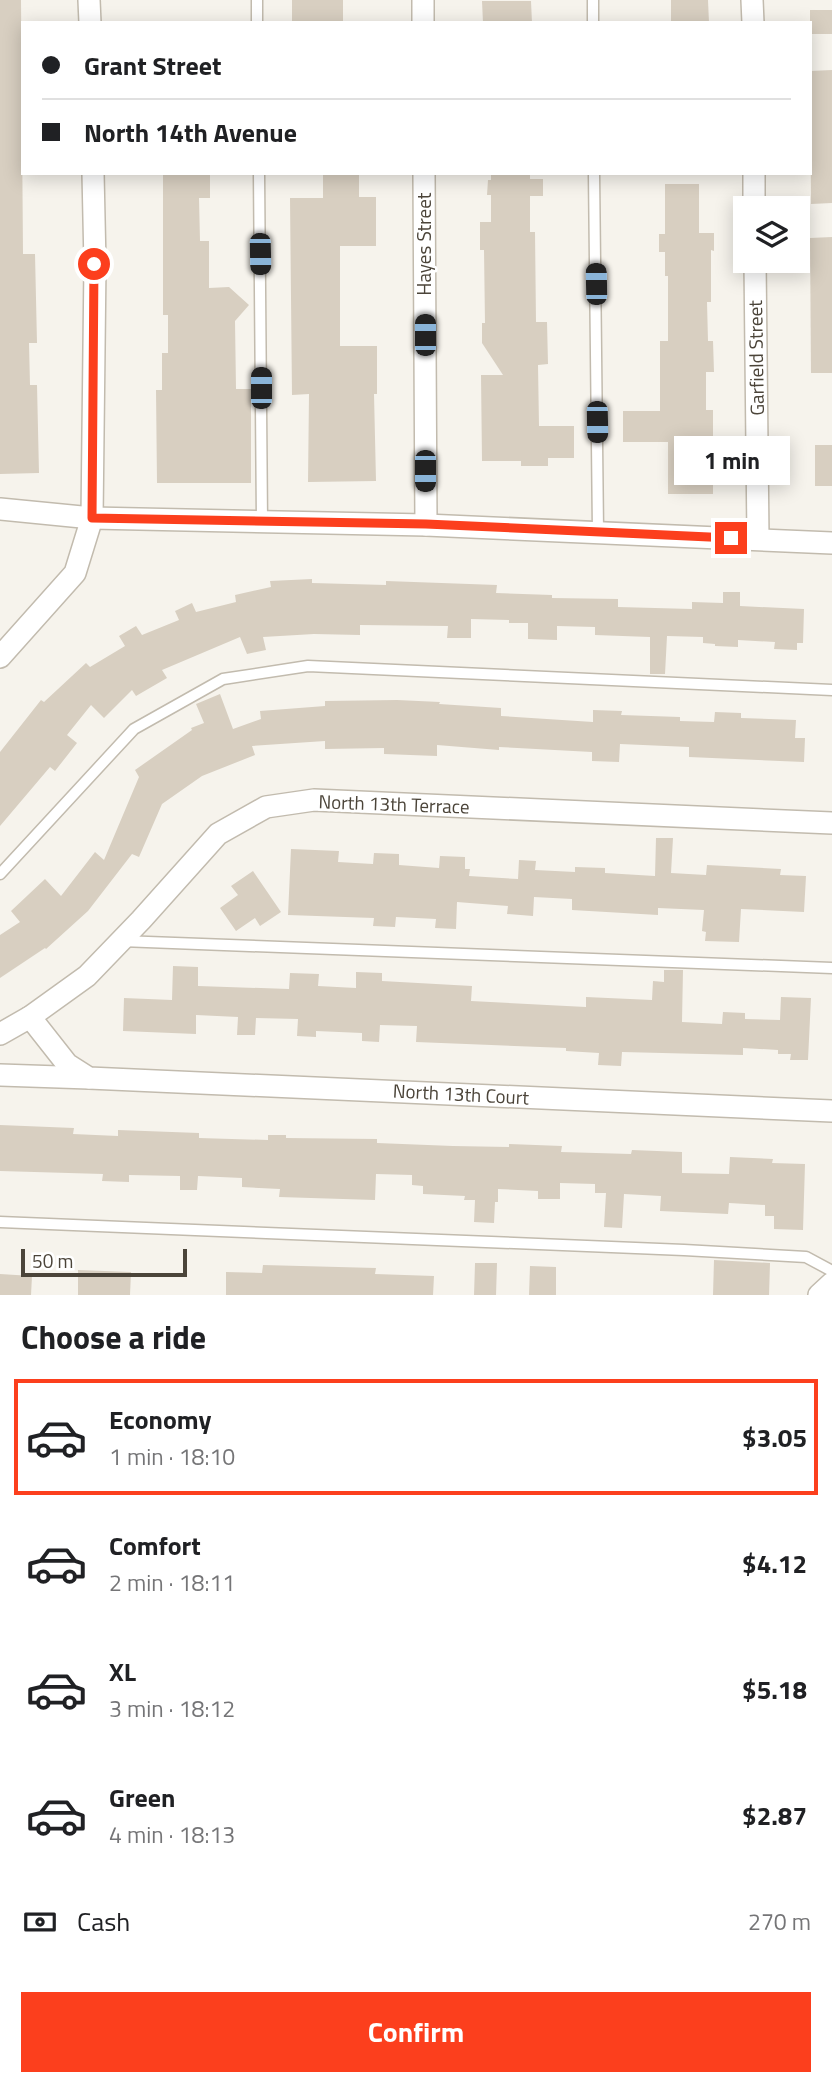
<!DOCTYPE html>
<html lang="en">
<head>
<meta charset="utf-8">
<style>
  :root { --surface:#fff; --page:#f2f2f2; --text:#202124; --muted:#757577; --line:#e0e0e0; --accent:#fc3f1d }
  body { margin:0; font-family:"Titillium Web",sans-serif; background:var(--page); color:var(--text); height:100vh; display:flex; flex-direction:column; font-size:26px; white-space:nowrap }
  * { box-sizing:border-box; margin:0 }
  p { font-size:23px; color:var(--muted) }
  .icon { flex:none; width:38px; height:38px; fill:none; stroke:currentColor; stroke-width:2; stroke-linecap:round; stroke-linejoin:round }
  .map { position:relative; height:1295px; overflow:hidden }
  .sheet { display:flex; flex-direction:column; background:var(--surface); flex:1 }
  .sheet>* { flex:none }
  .guide { position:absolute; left:21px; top:21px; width:791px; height:154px; border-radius:0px; box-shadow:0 4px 18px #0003; display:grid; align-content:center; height:154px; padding:0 21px; background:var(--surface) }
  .controls { position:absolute; left:733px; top:196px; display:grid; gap:14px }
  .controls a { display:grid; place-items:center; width:77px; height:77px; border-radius:0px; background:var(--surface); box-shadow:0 4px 18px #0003; font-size:35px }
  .scale { position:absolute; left:21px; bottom:18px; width:166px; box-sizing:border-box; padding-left:7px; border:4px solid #4b4439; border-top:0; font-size:19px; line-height:24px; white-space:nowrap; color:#4b4439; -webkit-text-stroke:5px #fff; paint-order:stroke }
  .end { position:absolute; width:32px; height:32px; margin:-16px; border:9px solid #fc3f1d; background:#fff; box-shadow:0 0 0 4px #fff }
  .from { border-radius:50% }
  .bubble { position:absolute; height:49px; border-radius:0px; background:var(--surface); box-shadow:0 4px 18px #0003; font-size:23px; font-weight:700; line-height:49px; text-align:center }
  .car { position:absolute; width:21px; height:42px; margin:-21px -10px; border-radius:9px; box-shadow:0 0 5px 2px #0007; background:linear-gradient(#222 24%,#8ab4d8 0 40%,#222 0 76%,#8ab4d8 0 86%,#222 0) }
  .guide b { display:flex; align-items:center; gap:24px; height:66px; font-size:26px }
  .guide b+b { border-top:2px solid var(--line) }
  .guide i { width:18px; height:18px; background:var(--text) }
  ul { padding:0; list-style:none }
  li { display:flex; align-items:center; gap:21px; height:116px; margin:0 14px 10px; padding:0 7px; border:4px solid transparent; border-radius:0px }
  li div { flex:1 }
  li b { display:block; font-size:26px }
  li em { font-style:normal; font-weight:700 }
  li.selected { border-color:var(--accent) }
  li>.icon { width:63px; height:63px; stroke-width:1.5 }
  h2 { padding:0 21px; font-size:32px; line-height:84px }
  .pay { display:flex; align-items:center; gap:18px; height:77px; padding:0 21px; font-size:26px }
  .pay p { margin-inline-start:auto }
  .cta { display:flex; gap:14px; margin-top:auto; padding:14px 21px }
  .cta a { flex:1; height:80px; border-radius:0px; background:var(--accent); color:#fff; font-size:28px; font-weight:700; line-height:80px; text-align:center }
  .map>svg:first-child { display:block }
  .building { fill:#d8cfc1 }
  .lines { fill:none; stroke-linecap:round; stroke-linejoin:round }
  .service-casing { stroke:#c2bbae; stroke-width:13 }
  .minor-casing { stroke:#c2bbae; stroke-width:24 }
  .service { stroke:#fff; stroke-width:10 }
  .minor { stroke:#fff; stroke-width:21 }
  .route { stroke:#fc3f1d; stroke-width:9 }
  .labels { text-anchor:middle; stroke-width:5; stroke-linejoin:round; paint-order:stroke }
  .street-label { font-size:19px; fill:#4b4439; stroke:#fff }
</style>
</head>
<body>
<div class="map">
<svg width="832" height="1295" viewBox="0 0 832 1295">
  <rect width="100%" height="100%" fill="#f6f3ec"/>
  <!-- building -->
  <g class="building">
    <polygon points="0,0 21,0 23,254 35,254 37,343 29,343 30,385 37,385 39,473 0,474"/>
    <rect x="292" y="0" width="51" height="23"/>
    <polygon points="671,0 708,0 709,23 671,23"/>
    <polygon points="482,1 531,1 532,23 483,23"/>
    <rect x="810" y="10" width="22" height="24"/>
    <polygon points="832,70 832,203 811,204 810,71"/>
    <polygon points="163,173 210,174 210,198 199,198 200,241 209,241 209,288 229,287 249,305 235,321 236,389 251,389 251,483 157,483 156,390 162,390 162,353 168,353 168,315 163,315"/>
    <polygon points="323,173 359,173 359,197 376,197 376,246 340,246 340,346 377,346 377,394 374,394 376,481 308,482 309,394 292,395 290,198 323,198"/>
    <polygon points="491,173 530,173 530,179 543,179 543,196 530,196 530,232 535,232 536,322 547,322 548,364 538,365 539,426 574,426 574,458 548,458 548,466 521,466 521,461 482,461 481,375 503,375 482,343 482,323 485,323 484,250 480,250 480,222 491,222 491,195 487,195 488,180 491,180"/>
    <polygon points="665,184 699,184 699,233 714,233 714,251 711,250 711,302 707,302 708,341 713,341 714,372 706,372 706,410 713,410 713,494 668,494 668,442 623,442 623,411 660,411 660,341 668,341 668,276 665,276 665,252 659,252 659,234 665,234"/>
    <polygon points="832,237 832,373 811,373 810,238"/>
    <rect x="815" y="445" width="17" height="41"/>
    <polygon points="312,579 312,583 386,585 386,581 497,585 496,593 552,595 552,598 618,599 618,607 692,609 692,602 723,603 723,592 740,592 740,606 804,609 803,643 797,643 797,650 774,649 775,642 738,640 738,647 715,646 715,644 703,643 703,637 667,636 665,674 650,674 650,637 595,635 595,627 557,626 557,640 528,639 528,623 509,623 509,620 471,619 471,638 447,638 448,626 360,625 360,635 314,634 263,637 266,650 247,654 240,637 162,670 167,678 136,696 132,690 104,718 91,705 67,735 77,743 55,771 50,767 0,826 0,752 41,700 44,702 86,663 90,667 125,646 119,636 136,626 142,635 179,620 175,611 192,603 196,612 236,602 235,595 271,587 270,581"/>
    <polygon points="220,694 233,729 261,719 260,711 325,706 325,701 397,700 440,702 439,704 501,708 501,716 593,722 593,710 622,711 621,715 680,717 680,721 714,722 715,712 741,713 741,718 796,720 795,738 805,738 804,762 689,757 689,747 620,744 619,762 592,761 592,752 499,747 499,750 437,745 437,756 384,754 384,748 325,749 325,741 252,746 255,755 202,776 162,804 139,857 132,854 88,911 46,949 45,948 0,978 0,935 20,922 11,911 45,879 61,896 95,852 104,860 139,777 135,770 192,730 191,728 204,723 196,704"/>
    <polygon points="656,838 673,838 671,873 706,875 707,865 781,869 780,875 806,876 804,912 741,909 739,942 705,941 706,932 702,931 704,910 658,908 658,915 572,910 572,899 534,897 533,916 507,914 508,906 457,902 456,929 435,928 436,919 396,917 395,927 373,926 374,918 288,915 291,849 339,851 338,862 373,864 374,853 399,854 399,865 439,868 440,856 465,857 465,869 470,869 469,876 518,879 519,860 536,861 535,870 575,872 575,867 605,868 605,873 655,876"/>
    <polygon points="253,871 281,912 260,926 255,918 236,931 220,908 238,895 231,886"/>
    <polygon points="173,966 198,967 198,986 289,989 290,973 319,974 318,986 356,988 356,972 382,973 382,981 472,986 471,1001 586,1007 586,997 652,1000 653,981 664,982 664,970 683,970 682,1022 722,1024 723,1012 745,1013 745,1019 780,1020 781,997 811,998 808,1060 790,1060 791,1054 778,1054 778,1050 743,1048 743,1055 622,1052 621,1066 598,1065 599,1053 566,1051 566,1048 416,1042 417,1026 380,1025 379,1042 362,1041 362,1033 316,1031 316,1037 297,1036 298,1019 256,1018 255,1035 237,1035 238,1017 196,1015 196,1034 123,1031 124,998 172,1000"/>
    <polygon points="0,1125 74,1128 73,1134 118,1136 118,1130 199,1133 199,1138 268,1140 268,1135 286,1135 286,1138 377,1139 377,1143 453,1146 509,1147 509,1144 562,1146 561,1152 631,1154 632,1150 682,1152 682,1173 729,1174 730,1157 773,1159 772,1163 805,1164 803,1230 774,1229 774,1216 765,1216 765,1205 729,1203 728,1214 660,1211 661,1196 624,1194 622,1228 604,1227 606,1193 595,1193 595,1184 560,1183 560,1199 538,1199 538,1191 498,1189 498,1202 495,1202 494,1223 474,1222 475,1200 464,1200 465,1196 423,1194 423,1186 412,1185 412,1175 376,1174 375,1200 279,1197 280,1189 242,1187 242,1178 198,1176 197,1190 180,1190 180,1176 129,1175 129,1182 102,1181 103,1174 0,1171"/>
    <polygon points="714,1260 770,1263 769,1295 713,1295"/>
    <polygon points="475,1263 497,1263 496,1295 474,1295"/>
    <polygon points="263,1265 376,1268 375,1274 434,1276 433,1295 226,1295 226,1272 262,1273"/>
    <polygon points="530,1266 556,1267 556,1295 529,1295"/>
    <polygon points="78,1270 131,1272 130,1295 78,1295"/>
    <polygon points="0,1274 32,1276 31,1295 0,1295"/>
  </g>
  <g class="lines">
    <defs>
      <g id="service">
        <polyline points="257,0 257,23"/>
        <polyline points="593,0 593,23"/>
        <polyline points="259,173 262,522"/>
        <polyline points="594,173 598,532"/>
        <polyline points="0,874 134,729 223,679 308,666 832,690"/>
        <polyline points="121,941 832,968"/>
        <polyline points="0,1222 684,1250 806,1257 832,1271"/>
      </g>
      <g id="minor">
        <polyline points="89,0 90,23"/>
        <polyline points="423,0 423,23"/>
        <polyline points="752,0 753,23"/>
        <polyline points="424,173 426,525"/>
        <polyline points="754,173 754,208"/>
        <polyline points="755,261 758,539"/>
        <polyline points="0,509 92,518 426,525 832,543"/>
        <polyline points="0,657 75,573 92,518 95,264 93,173"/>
        <polyline points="30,1017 67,1064 89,1078 832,1111"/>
        <polyline points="0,1034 30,1017 87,976 141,920 218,834 266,807 314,800 832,823"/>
        <polyline points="0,1075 89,1078"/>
        <polyline points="819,1295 832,1283"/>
      </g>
    </defs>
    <!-- service casing -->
    <use href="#service" class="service-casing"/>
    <!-- minor casing -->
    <use href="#minor" class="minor-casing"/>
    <!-- service -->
    <use href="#service" class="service"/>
    <!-- minor -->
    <use href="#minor" class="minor"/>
  </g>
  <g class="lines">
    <!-- route -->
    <polyline class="route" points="94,264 92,518 426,524 731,538"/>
  </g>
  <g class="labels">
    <!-- street labels -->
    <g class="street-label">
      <text transform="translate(424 244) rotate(-90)" y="7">Hayes Street</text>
      <text transform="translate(756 358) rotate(-91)" y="7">Garfield Street</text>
      <text transform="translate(394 804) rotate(2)" y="7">North 13th Terrace</text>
      <text transform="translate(461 1094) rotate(3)" y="7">North 13th Court</text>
    </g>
  </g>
</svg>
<div class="controls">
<a><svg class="icon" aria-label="layers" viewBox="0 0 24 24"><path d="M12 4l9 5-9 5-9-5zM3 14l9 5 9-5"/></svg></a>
</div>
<div class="scale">50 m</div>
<i class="end from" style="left:94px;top:264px"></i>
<i class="end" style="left:731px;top:538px"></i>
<div class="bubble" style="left:674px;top:436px;width:116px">1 min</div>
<i class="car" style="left:260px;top:254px;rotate:179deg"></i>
<i class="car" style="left:596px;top:284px;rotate:359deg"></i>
<i class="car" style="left:425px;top:335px;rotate:0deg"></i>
<i class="car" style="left:261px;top:388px;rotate:0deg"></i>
<i class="car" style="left:597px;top:422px;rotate:179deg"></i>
<i class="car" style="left:425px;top:471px;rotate:180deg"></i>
<div class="guide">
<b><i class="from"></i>Grant Street</b>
<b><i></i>North 14th Avenue</b>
</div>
</div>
<section class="sheet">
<h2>Choose a ride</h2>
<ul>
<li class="selected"><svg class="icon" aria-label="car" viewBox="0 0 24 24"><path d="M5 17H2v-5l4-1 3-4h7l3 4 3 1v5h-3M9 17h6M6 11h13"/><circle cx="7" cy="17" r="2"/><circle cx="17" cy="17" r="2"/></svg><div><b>Economy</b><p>1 min · 18:10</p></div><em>$3.05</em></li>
<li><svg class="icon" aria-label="car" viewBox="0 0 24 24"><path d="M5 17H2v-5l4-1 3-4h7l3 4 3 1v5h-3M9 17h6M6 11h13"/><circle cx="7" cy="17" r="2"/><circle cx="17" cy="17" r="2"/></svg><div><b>Comfort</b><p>2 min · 18:11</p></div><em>$4.12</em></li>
<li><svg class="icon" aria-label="car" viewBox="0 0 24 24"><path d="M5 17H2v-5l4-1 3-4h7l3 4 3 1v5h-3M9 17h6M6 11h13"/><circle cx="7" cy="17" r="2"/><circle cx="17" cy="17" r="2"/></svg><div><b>XL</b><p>3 min · 18:12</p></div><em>$5.18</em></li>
<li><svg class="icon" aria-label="car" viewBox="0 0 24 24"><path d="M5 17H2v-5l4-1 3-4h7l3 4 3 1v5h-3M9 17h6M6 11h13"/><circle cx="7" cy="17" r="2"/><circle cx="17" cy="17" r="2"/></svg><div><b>Green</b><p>4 min · 18:13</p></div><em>$2.87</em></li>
</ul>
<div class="pay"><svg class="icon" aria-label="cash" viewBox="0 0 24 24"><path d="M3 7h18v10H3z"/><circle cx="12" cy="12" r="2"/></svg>Cash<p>270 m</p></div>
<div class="cta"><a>Confirm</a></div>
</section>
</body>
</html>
